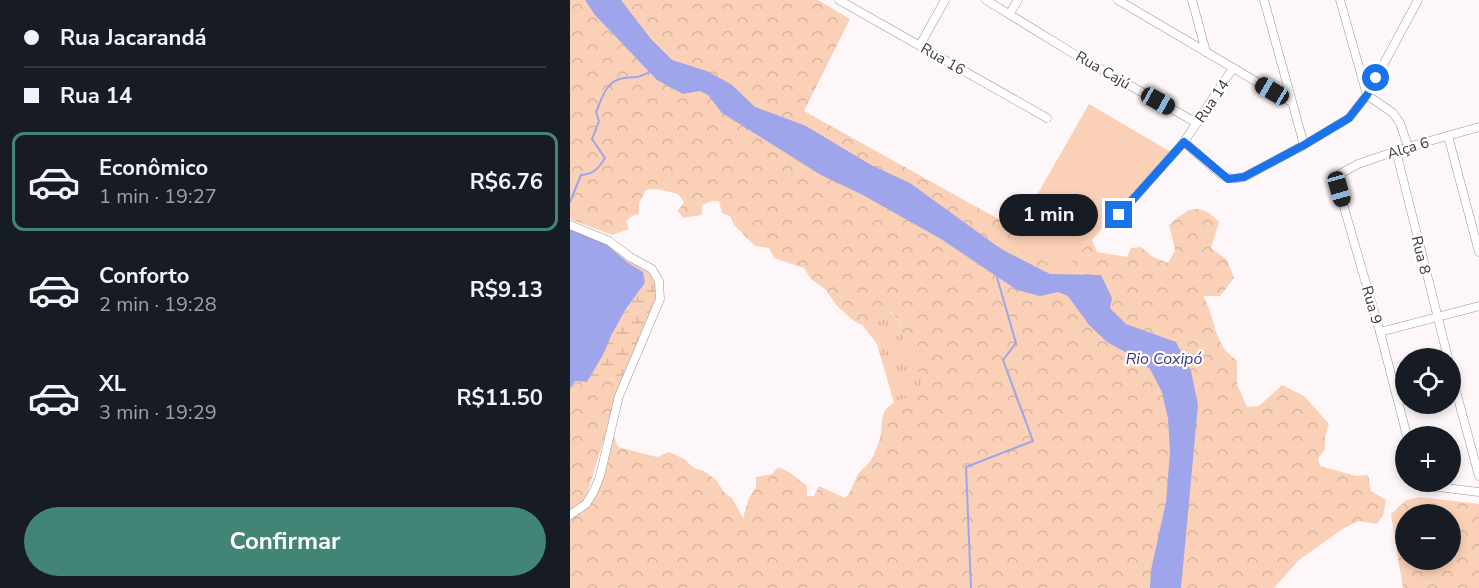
<!DOCTYPE html>
<html lang="pt">
<head>
<meta charset="utf-8">
<style>
  :root { --surface:#171b24; --page:#20242c; --text:#f1f3f6; --muted:#9ea1a6; --line:#363941; --accent:#428576 }
  body { margin:0; font-family:"Nunito Sans",sans-serif; background:var(--page); color:var(--text); height:100vh; display:flex; flex-direction:column; font-size:22px; white-space:nowrap }
  * { box-sizing:border-box; margin:0 }
  p { font-size:20px; color:var(--muted) }
  .icon { flex:none; width:33px; height:33px; fill:none; stroke:currentColor; stroke-width:2; stroke-linecap:round; stroke-linejoin:round }
  .map { position:relative; flex:1; overflow:hidden }
  .panel { display:flex; flex-direction:column; background:var(--surface); width:570px }
  .panel>* { flex:none }
  .guide { display:grid; align-content:center; height:132px; padding:0 24px; background:var(--surface) }
  .tools { position:absolute; left:825px; top:348px; display:grid; gap:12px }
  .tools a { display:grid; place-items:center; width:66px; height:66px; border-radius:50%; background:var(--surface); box-shadow:0 3px 9px #0003; font-size:30px }
  .end { position:absolute; width:27px; height:27px; margin:-14px; border:8px solid #1a73e8; background:#fff; box-shadow:0 0 0 3px #fff }
  .from { border-radius:50% }
  .bubble { position:absolute; height:42px; border-radius:21px; background:var(--surface); box-shadow:0 3px 9px #0003; font-size:20px; font-weight:700; line-height:42px; text-align:center }
  .car { position:absolute; width:18px; height:36px; margin:-18px -9px; border-radius:8px; box-shadow:0 0 4px 2px #0007; background:linear-gradient(#222 24%,#8ab4d8 0 40%,#222 0 76%,#8ab4d8 0 86%,#222 0) }
  .guide b { display:flex; align-items:center; gap:21px; height:57px; font-size:22px }
  .guide b+b { border-top:2px solid var(--line) }
  .guide i { width:15px; height:15px; background:var(--text) }
  ul { padding:0; list-style:none }
  li { display:flex; align-items:center; gap:18px; height:99px; margin:0 12px 9px; padding:0 12px; border:3px solid transparent; border-radius:12px }
  li div { flex:1 }
  li b { display:block; font-size:22px }
  li em { font-style:normal; font-weight:700 }
  li.on { border-color:var(--accent) }
  li>.icon { width:54px; height:54px; stroke-width:1.5 }
  .action { display:flex; gap:12px; margin-top:auto; padding:12px 24px }
  .action a { flex:1; height:69px; border-radius:36px; background:var(--accent); color:#fff; font-size:24px; font-weight:700; line-height:69px; text-align:center }
  main { display:flex; flex:1; min-height:0 }
  .map>svg:first-child { display:block }
  .grass { fill:url(#grass-tufts) }
  .forest { fill:url(#forest-crowns); fill-rule:evenodd }
  .wetland { fill:url(#wetland-marsh) }
  .pitch { fill:#fad1b6 }
  .water { fill:#9ea5ea }
  .lines { fill:none; stroke-linecap:round; stroke-linejoin:round }
  .stream { stroke:#9ea5ea; stroke-width:2 }
  .minor-casing { stroke:#9f9499; stroke-width:9 }
  .minor { stroke:#fff; stroke-width:8 }
  .route { stroke:#1a73e8; stroke-width:8 }
  .labels { text-anchor:middle; stroke-width:4.5; stroke-linejoin:round; paint-order:stroke }
  .street-label { font-size:15px; fill:#3f3b3d; stroke:#fff }
  .water-label { font-size:16px; font-style:italic; fill:#383686; stroke:#fff }
</style>
</head>
<body>
<main>
<section class="panel">
<div class="guide">
<b><i class="from"></i>Rua Jacarandá</b>
<b><i></i>Rua 14</b>
</div>
<ul>
<li class="on"><svg class="icon" aria-label="car" viewBox="0 0 24 24"><path d="M5 17H2v-5l4-1 3-4h7l3 4 3 1v5h-3M9 17h6M6 11h13"/><circle cx="7" cy="17" r="2"/><circle cx="17" cy="17" r="2"/></svg><div><b>Econômico</b><p>1 min · 19:27</p></div><em>R$6.76</em></li>
<li><svg class="icon" aria-label="car" viewBox="0 0 24 24"><path d="M5 17H2v-5l4-1 3-4h7l3 4 3 1v5h-3M9 17h6M6 11h13"/><circle cx="7" cy="17" r="2"/><circle cx="17" cy="17" r="2"/></svg><div><b>Conforto</b><p>2 min · 19:28</p></div><em>R$9.13</em></li>
<li><svg class="icon" aria-label="car" viewBox="0 0 24 24"><path d="M5 17H2v-5l4-1 3-4h7l3 4 3 1v5h-3M9 17h6M6 11h13"/><circle cx="7" cy="17" r="2"/><circle cx="17" cy="17" r="2"/></svg><div><b>XL</b><p>3 min · 19:29</p></div><em>R$11.50</em></li>
</ul>
<div class="action"><a>Confirmar</a></div>
</section>
<div class="map">
<svg width="909" height="588" viewBox="0 0 909 588">
  <defs>
    <pattern id="grass-tufts" width="24" height="20" patternUnits="userSpaceOnUse" patternTransform="scale(1.5)"><rect width="24" height="20" fill="#fad1b6"/><path d="M3 7l-1-3M5 7V3M7 7l1-3M15 17l-1-3M17 17v-4M19 17l1-3" fill="none" stroke="#d7b49d"/></pattern>
    <pattern id="forest-crowns" width="20" height="18" patternUnits="userSpaceOnUse" patternTransform="scale(1.5)"><rect width="20" height="18" fill="#fad1b6"/><path d="M2 6a3 3 0 1 1 6 0M12 15a3 3 0 1 1 6 0" fill="none" stroke="#d7b49d"/></pattern>
    <pattern id="wetland-marsh" width="20" height="14" patternUnits="userSpaceOnUse" patternTransform="scale(1.5)"><rect width="20" height="14" fill="#fad1b6"/><path d="M1 5h8M5 5V1M11 12h8M15 12V8" fill="none" stroke="#d7b49d"/></pattern>
  </defs>
  <rect width="100%" height="100%" fill="#fef7fa"/>
  <!-- grass -->
  <polygon class="grass" points="311,312 320,312 331,323 334,345 343,353 355,390 346,396 324,403 307,344 292,325 304,320"/>
  <!-- forest -->
  <g class="forest">
    <path d="M0,0H248L280,19L234,111L432,221L519,233L527,252L557,257L561,248L571,247L583,257L598,263L605,250L599,225C618,208 629,201 649,222L641,248L657,260L664,278L650,296H633C643,312 643,331 653,347C656,352 662,356 667,361V384L677,407L689,406L712,385L734,396L759,424L755,437V450L748,458L750,466L786,476L798,475L801,491L816,500L813,516L807,524L789,521L774,528L729,560L704,588H0V519C29,504 36,467 42,438L44,436L48,447L87,457L99,452L114,459L124,468L134,471L146,480L154,492L162,498L173,518L179,498L186,487V477L202,474L208,467L219,472L237,486V496H244L249,486L275,498C282,491 282,486 286,478C289,470 296,467 301,460C305,453 309,442 311,434C312,425 311,415 317,408C326,398 344,398 354,390L343,354L334,345L331,323L321,312H311L304,320L292,325L284,321L267,306L256,290L240,278L234,268L204,258L199,248L185,246L164,225L160,216L152,213L149,201H142L132,205V215L113,218L108,211L114,202L108,194C97,192 86,187 76,190L69,203V214L62,216L56,221L59,229L42,235L0,219Z"/>
    <polygon points="20,377 45,380 49,389 16,498 8,508 0,512 0,389 5,381 17,382"/>
    <path d="M850,497L909,504V588H833L821,514L836,500ZM880,514V560H836V514Z"/>
  </g>
  <!-- wetland -->
  <path class="wetland" d="M28,237L82,271L89,293L49,389L45,380L20,377C33,355 42,331 56,310C62,300 69,292 75,283L72,272L57,262Z"/>
  <!-- pitch -->
  <polygon class="pitch" points="519,104 601,152 494,271 439,244"/>
  <!-- water -->
  <g class="water">
    <polygon points="15,0 51,0 81,39 102,60 137,71 162,85 185,107 236,126 301,165 340,183 431,249 480,274 531,275 542,298 540,308 556,324 606,342 621,371 628,405 611,588 580,588 581,570 596,502 600,451 598,419 592,392 580,369 566,358 537,342 519,325 498,296 488,292 470,296 447,290 371,239 291,194 251,175 152,113 138,95 130,91 113,94 87,80 25,15"/>
    <polygon points="0,226 28,237 57,262 73,272 75,283 56,309 42,334 34,353 17,382 5,381 0,389"/>
  </g>
  <g class="lines">
    <!-- stream -->
    <g class="stream">
      <path d="M0,202L11,175C24,174 28,169 35,158L22,139L29,121L26,112C31,101 35,85 47,80C58,75 65,81 79,72"/>
      <polyline points="401,588 396,467 463,441 433,360 446,343 426,274"/>
    </g>
    <defs>
      <g id="minor">
        <polyline points="269,0 477,118"/>
        <polyline points="416,0 509,57 627,123"/>
        <polyline points="548,0 721,102"/>
        <polyline points="622,0 636,52"/>
        <polyline points="694,0 734,145"/>
        <polyline points="770,0 797,95 823,113 830,123 838,147"/>
        <polyline points="440,13 448,0"/>
        <polyline points="350,45 375,0"/>
        <polyline points="878,136 909,252"/>
        <path d="M614,142L652,175C660,180 665,179 674,177L734,145L779,118L797,95L848,0"/>
        <polyline points="826,151 878,358"/>
        <polyline points="549,215 614,142 663,68"/>
        <polyline points="0,225 39,241 60,257 82,269 89,281 90,299 49,396 30,476 24,491 16,504 0,515"/>
        <polyline points="810,332 909,306"/>
        <polyline points="880,369 909,476"/>
        <polyline points="837,436 810,332 769,190 770,174 788,164 838,147 909,127"/>
        <polyline points="853,482 860,486 909,492"/>
      </g>
    </defs>
    <!-- minor casing -->
    <use href="#minor" class="minor-casing"/>
    <!-- minor -->
    <use href="#minor" class="minor"/>
  </g>
  <g class="lines">
    <!-- route -->
    <polyline class="route" points="549,215 614,142 658,179 674,177 734,145 779,118 797,95 806,78"/>
  </g>
  <g class="labels">
    <!-- street labels -->
    <g class="street-label">
      <text transform="translate(373 59) rotate(30)" y="5">Rua 16</text>
      <text transform="translate(533 70) rotate(30)" y="5">Rua Cajú</text>
      <text transform="translate(642 101) rotate(-56)" y="5">Rua 14</text>
      <text transform="translate(838 148) rotate(-17)" y="5">Alça 6</text>
      <text transform="translate(851 255) rotate(76)" y="5">Rua 8</text>
      <text transform="translate(802 305) rotate(74)" y="5">Rua 9</text>
    </g>
    <!-- water labels -->
    <g class="water-label">
      <text x="594" y="364">Rio Coxipó</text>
    </g>
  </g>
</svg>
<div class="tools">
<a><svg class="icon" aria-label="locate" viewBox="0 0 24 24"><circle cx="12" cy="12" r="6"/><path d="M12 2v4M12 18v4M2 12h4M18 12h4"/></svg></a>
<a>+</a>
<a>−</a>
</div>
<i class="end from" style="left:806px;top:78px"></i>
<i class="end" style="left:549px;top:215px"></i>
<div class="bubble" style="left:429px;top:194px;width:99px">1 min</div>
<i class="car" style="left:702px;top:91px;rotate:300deg"></i>
<i class="car" style="left:588px;top:101px;rotate:119deg"></i>
<i class="car" style="left:769px;top:189px;rotate:164deg"></i>
</div>
</main>
</body>
</html>
